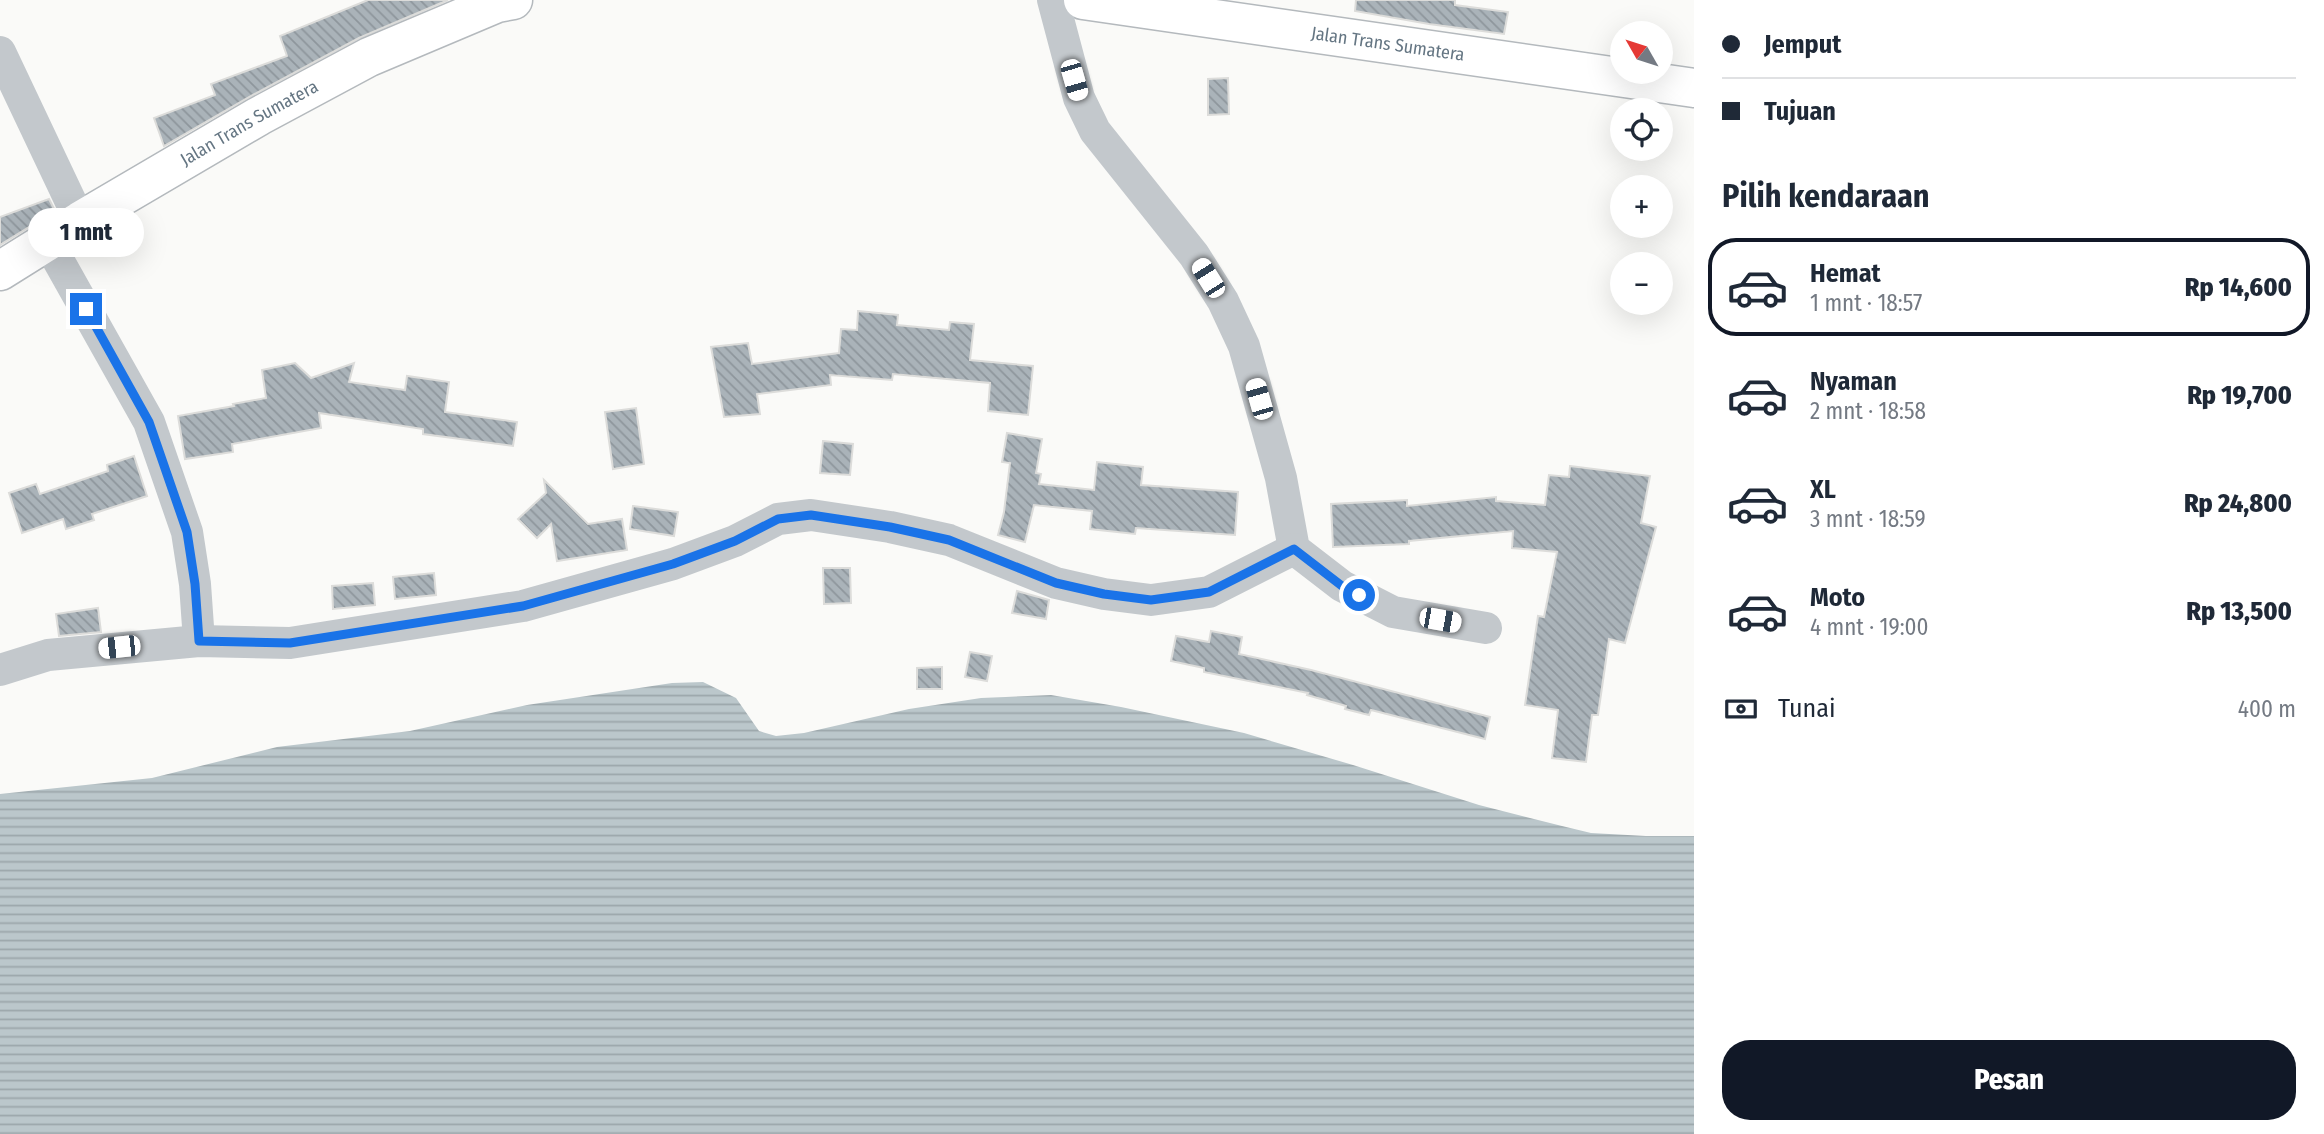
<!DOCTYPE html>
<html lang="id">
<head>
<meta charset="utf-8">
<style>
  :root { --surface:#fff; --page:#f6f6f7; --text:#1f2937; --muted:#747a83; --line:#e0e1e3; --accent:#111827 }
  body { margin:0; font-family:"Fira Sans Condensed",sans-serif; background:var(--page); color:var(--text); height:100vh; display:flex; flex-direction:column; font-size:26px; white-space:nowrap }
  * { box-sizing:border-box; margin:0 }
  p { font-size:23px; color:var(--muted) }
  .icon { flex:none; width:38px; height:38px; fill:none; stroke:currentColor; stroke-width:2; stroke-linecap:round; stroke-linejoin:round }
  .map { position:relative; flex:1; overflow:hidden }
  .side { display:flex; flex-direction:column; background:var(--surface); width:630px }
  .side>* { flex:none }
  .top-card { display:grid; align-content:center; height:154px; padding:0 28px; background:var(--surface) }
  .needle { width:46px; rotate:309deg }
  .buttons { position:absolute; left:1610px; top:21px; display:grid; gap:14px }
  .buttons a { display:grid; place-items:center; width:63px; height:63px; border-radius:50%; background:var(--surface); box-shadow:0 7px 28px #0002; font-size:35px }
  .end { position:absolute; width:32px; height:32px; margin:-16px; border:9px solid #1a73e8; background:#fff; box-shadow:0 0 0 4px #fff }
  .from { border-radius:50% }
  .bubble { position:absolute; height:49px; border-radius:24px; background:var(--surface); box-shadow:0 7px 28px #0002; font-size:23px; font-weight:800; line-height:49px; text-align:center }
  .car { position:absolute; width:21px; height:42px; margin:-21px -10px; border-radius:9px; box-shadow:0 0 5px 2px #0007; background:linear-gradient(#fff 24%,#345 0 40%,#fff 0 76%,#345 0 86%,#fff 0) }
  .top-card b { display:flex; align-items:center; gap:24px; height:66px; font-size:26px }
  .top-card b+b { border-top:2px solid var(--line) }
  .top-card i { width:18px; height:18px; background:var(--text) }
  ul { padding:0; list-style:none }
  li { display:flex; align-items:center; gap:21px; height:98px; margin:0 14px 10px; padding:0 14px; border:4px solid transparent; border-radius:28px }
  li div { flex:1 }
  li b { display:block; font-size:26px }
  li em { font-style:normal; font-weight:800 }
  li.selected { border-color:var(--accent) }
  li>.icon { width:63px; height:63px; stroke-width:1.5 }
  h2 { padding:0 28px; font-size:32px; line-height:84px }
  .pay { display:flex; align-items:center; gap:18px; height:77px; padding:0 28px; font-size:26px }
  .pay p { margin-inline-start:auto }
  .cta { display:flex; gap:14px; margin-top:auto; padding:14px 28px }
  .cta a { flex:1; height:80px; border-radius:28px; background:var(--accent); color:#fff; font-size:28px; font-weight:800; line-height:80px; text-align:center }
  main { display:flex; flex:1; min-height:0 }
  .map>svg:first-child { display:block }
  .water { fill:url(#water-rules) }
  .building { fill:url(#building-back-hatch); stroke:#dcdcda; stroke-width:2 }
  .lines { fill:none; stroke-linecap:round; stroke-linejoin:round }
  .highway-casing { stroke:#b4b9bd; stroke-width:41 }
  .minor { stroke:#c3c8cc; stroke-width:32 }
  .highway { stroke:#fff; stroke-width:38 }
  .route { stroke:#1a73e8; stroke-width:9 }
  .labels { text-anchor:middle; stroke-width:7; stroke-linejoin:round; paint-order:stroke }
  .street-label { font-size:18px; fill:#657683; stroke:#fff }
</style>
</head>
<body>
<main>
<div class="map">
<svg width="1694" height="1134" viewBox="0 0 1694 1134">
  <defs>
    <pattern id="water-rules" width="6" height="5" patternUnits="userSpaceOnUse" patternTransform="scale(1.75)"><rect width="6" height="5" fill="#bbc7cb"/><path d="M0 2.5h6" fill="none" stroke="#9ca6aa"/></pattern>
    <pattern id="building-back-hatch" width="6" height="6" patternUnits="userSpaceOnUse" patternTransform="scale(1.75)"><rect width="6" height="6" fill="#aab3b9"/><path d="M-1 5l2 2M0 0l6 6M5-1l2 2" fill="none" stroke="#8e969c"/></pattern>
  </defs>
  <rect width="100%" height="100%" fill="#fafaf8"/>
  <!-- water -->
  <polygon class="water" points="703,682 736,698 759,731 776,736 804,733 909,709 981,698 1051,695 1121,707 1244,733 1353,765 1479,805 1562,826 1591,833 1646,836 1694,836 1694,1134 0,1134 0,794 152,778 277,747 410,731 527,705 672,683"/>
  <!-- building -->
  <g class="building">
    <polygon points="368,0 448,0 359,38 249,97 164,146 154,118 215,95 211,84 287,56 280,36"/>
    <polygon points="1356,0 1455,0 1455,5 1508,12 1504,34 1429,24 1355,11"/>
    <polygon points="1228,78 1229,114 1208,115 1208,79"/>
    <polygon points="49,199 55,211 0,245 0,217"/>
    <polygon points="858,311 898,315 897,325 949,330 950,322 974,324 970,360 1033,366 1028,415 988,411 990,383 893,374 892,380 830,375 831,385 757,394 760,414 724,417 711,347 748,343 752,364 839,353 841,329 857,330"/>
    <polygon points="295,363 311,378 354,363 349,382 405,390 407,376 449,382 445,412 517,422 513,446 423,434 423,429 319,413 321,428 232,444 233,452 185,459 178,416 234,406 233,404 266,398 262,370"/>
    <polygon points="636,408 644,464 613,469 605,412"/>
    <polygon points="1007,433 1042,439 1036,473 1041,474 1039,484 1094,490 1097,462 1143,467 1141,485 1238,492 1235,535 1136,528 1135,534 1090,529 1092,511 1034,505 1025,542 998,535 1004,512 1010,463 1002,462"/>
    <polygon points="823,441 853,444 850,475 820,473"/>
    <polygon points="134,456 147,496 92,514 94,520 66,529 63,519 22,533 9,493 36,484 40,494 108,471 107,465"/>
    <polygon points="1570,466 1650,476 1641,523 1656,527 1625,643 1609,639 1598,715 1592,715 1586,762 1552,758 1558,710 1525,705 1538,616 1544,617 1557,552 1512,548 1513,531 1409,541 1409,544 1333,547 1331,504 1407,500 1407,506 1496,497 1496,501 1545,505 1549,475 1569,477"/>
    <polygon points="544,480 588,524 622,519 627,550 557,561 551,524 537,538 518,519 546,493"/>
    <polygon points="633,506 678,512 674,536 630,529"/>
    <polygon points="823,568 850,568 851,603 824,604"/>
    <polygon points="434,573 436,595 395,599 393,577"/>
    <polygon points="373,583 375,605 333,609 332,586"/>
    <polygon points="1017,591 1049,600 1046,619 1012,613"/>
    <polygon points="98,608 101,632 59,636 56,614"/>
    <polygon points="1211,631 1242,637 1239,654 1311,670 1490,717 1485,739 1371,710 1369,715 1345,709 1346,706 1307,695 1308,693 1204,672 1204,668 1171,661 1176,636 1209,642"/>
    <polygon points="970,652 992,656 987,681 965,677"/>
    <polygon points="942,667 942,689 917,689 917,668"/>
  </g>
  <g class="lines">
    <defs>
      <g id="highway">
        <path id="s1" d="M1083,0L1694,88"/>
        <path id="s2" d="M0,271L80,221L259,116L369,57L497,3L513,0"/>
      </g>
    </defs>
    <!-- highway casing -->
    <use href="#highway" class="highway-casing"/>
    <!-- minor -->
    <g class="minor">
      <polyline points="1053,0 1079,98 1095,131 1194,255 1223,301 1244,346 1281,478 1294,549 1342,586 1393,612 1486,628"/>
      <polyline points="0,52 80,221"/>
      <polyline points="48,242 149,422 187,532 195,584 199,641"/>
      <polyline points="0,670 48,655 199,641 290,643 523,606 673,564 735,541 778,519 811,515 890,527 949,540 1056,583 1104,594 1151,600 1209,592 1294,549"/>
    </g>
    <!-- highway -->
    <use href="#highway" class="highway"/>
  </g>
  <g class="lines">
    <!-- route -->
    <polyline class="route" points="86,309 149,422 187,532 195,584 199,641 290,643 523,606 673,564 735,541 778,519 811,515 890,527 949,540 1056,583 1104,594 1151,600 1209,592 1294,549 1342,586 1359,595"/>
  </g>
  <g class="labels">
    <!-- street labels -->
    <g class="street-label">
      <text dy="6" stroke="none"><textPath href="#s1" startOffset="308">Jalan Trans Sumatera</textPath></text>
      <text dy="6" stroke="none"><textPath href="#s2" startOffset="290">Jalan Trans Sumatera</textPath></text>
    </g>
  </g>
</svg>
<div class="buttons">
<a><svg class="needle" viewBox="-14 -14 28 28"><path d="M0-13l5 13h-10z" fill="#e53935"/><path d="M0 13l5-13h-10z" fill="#747a83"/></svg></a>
<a><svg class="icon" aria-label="locate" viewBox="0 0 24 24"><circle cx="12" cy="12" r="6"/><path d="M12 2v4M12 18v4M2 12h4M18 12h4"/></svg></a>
<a>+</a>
<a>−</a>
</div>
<i class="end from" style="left:1359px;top:595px"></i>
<i class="end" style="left:86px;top:309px"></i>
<div class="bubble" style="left:28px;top:208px;width:116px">1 mnt</div>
<i class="car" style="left:1074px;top:80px;rotate:164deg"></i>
<i class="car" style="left:1208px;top:278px;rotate:328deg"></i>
<i class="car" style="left:1259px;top:399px;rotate:344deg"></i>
<i class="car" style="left:1440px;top:620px;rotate:100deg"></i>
<i class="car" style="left:119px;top:647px;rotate:264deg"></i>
</div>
<section class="side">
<div class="top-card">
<b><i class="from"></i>Jemput</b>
<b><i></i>Tujuan</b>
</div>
<h2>Pilih kendaraan</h2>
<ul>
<li class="selected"><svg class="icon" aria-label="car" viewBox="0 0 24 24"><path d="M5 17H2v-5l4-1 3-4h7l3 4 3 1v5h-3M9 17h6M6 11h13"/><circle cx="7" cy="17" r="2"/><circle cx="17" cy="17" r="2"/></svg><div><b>Hemat</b><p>1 mnt · 18:57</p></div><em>Rp 14,600</em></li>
<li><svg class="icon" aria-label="car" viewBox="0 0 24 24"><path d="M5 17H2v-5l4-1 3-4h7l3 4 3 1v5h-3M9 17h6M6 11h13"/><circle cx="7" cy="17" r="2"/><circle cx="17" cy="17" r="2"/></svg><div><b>Nyaman</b><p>2 mnt · 18:58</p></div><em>Rp 19,700</em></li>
<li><svg class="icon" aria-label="car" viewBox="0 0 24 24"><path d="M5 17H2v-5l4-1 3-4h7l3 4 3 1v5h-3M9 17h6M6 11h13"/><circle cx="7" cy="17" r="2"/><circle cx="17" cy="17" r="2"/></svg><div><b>XL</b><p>3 mnt · 18:59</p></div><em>Rp 24,800</em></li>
<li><svg class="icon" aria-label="car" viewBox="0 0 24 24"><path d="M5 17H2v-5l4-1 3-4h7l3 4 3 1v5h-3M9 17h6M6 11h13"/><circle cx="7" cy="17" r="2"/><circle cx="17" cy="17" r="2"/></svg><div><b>Moto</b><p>4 mnt · 19:00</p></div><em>Rp 13,500</em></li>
</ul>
<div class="pay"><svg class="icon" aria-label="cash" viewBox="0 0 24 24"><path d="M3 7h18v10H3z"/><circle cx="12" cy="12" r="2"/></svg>Tunai<p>400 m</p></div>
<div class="cta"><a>Pesan</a></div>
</section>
</main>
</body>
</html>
